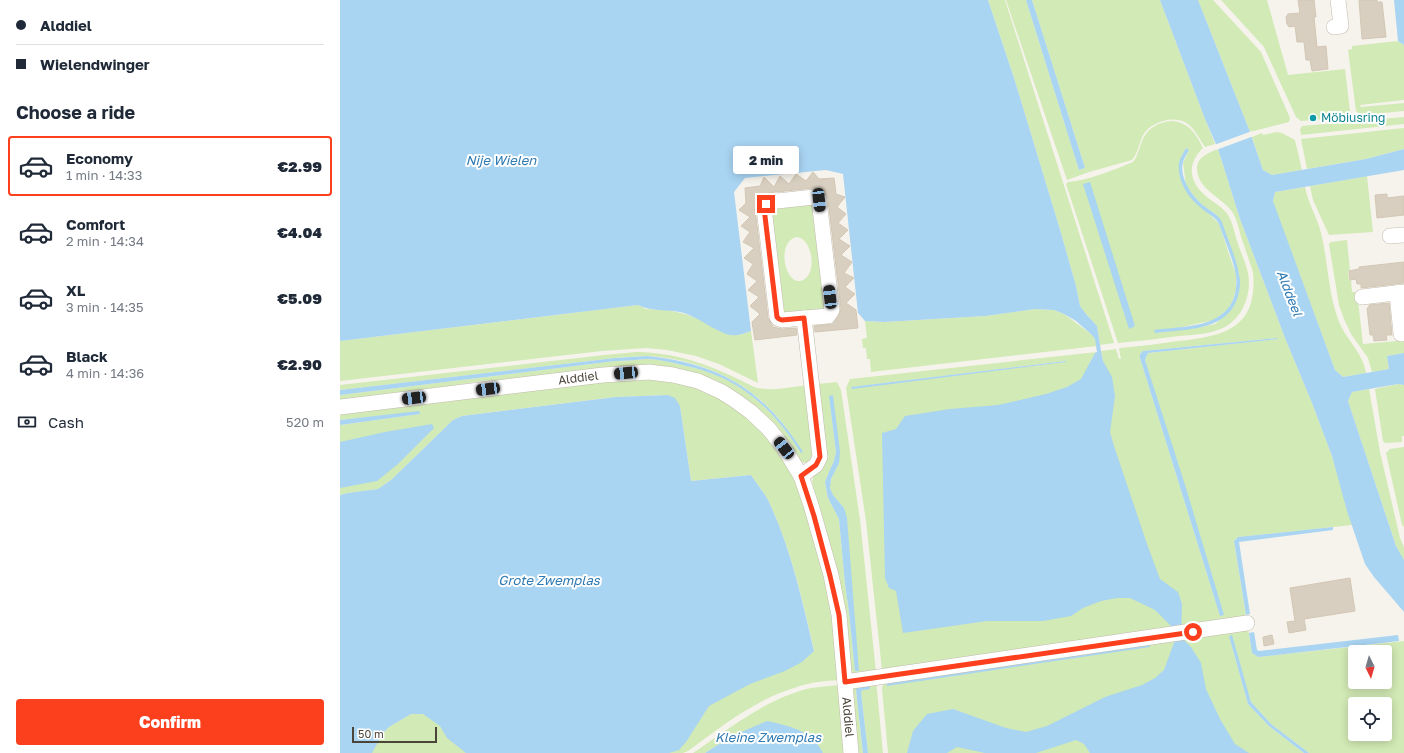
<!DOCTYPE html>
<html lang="en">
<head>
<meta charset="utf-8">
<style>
  :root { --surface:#fff; --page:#f6f6f7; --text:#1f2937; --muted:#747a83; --line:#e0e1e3; --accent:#fc3f1d }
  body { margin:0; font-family:"Golos Text",sans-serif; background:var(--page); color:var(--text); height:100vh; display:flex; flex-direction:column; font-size:15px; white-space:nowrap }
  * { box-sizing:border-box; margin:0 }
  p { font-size:13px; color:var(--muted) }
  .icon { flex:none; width:22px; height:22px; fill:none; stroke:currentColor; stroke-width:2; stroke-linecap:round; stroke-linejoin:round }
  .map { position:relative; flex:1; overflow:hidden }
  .side { display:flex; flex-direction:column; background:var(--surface); width:340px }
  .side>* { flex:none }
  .banner { display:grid; align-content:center; height:88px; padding:0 16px; background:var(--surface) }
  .needle { width:26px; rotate:175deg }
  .fabs { position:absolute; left:1008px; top:645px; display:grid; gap:8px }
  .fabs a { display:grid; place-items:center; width:44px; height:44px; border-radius:4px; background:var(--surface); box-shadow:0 2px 10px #0003; font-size:20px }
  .scale { position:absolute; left:12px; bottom:10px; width:85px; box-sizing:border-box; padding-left:4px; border:2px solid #4b4439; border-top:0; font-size:11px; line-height:14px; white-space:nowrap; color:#4b4439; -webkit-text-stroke:3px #fff; paint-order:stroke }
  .end { position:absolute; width:18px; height:18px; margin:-9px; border:5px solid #fc3f1d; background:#fff; box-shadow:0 0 0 2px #fff }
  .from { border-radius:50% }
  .bubble { position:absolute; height:28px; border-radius:4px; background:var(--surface); box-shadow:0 2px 10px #0003; font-size:13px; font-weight:800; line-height:28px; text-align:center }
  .car { position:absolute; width:12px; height:24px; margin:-12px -6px; border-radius:5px; box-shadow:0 0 3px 1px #0007; background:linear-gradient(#222 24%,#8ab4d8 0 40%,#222 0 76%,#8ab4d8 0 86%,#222 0) }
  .banner b { display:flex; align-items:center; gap:14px; height:38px; font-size:15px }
  .banner b+b { border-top:1px solid var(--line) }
  .banner i { width:10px; height:10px; background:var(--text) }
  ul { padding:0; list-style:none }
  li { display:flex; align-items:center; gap:12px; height:60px; margin:0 8px 6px; padding:0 8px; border:2px solid transparent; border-radius:4px }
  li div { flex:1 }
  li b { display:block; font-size:15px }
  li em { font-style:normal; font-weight:800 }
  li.on { border-color:var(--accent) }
  li>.icon { width:36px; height:36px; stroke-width:1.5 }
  h2 { padding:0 16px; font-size:18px; line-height:48px }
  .pay { display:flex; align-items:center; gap:10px; height:44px; padding:0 16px; font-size:15px }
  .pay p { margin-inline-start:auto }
  .cta { display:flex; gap:8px; margin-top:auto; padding:8px 16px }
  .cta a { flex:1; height:46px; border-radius:4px; background:var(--accent); color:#fff; font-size:16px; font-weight:800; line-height:46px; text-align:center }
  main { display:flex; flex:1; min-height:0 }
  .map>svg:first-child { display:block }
  .green { fill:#d2eab5; fill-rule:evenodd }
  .water { fill:#a9d4f2 }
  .pier { fill:#f6f3ec }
  .building { fill:#d8cfc1; stroke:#d3c7b4 }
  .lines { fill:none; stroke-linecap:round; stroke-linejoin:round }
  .minor-casing { stroke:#c2bbae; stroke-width:16 }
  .minor { stroke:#fff; stroke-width:15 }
  .route { stroke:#fc3f1d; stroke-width:5 }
  .culture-dot { fill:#0f9aa8; stroke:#fff; stroke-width:1.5 }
  .labels { text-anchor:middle; stroke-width:4; stroke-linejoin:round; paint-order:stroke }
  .culture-label { font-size:12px; fill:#0d838f; stroke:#fff; text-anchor:start }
  .street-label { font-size:12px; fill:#4b4439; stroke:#fff }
  .water-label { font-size:13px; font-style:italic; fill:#2e7ab2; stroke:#fff }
</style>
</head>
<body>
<main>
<section class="side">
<div class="banner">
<b><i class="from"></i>Alddiel</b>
<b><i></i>Wielendwinger</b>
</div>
<h2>Choose a ride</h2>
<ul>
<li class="on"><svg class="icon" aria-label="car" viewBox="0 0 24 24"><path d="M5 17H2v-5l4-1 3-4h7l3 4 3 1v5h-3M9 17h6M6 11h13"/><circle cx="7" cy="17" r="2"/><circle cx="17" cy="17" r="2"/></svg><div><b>Economy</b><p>1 min · 14:33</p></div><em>€2.99</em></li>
<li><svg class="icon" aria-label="car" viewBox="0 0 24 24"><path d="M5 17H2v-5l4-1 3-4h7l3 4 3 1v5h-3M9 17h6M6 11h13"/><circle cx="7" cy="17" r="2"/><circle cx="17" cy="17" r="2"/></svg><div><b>Comfort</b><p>2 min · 14:34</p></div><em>€4.04</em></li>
<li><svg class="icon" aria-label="car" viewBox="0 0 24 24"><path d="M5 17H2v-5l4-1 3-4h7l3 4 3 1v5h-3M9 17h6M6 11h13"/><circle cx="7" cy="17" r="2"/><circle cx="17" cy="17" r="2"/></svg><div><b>XL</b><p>3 min · 14:35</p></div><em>€5.09</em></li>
<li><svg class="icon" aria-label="car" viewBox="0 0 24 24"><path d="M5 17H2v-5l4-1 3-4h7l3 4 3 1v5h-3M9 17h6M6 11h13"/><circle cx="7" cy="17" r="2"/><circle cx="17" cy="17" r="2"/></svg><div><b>Black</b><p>4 min · 14:36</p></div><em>€2.90</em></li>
</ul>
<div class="pay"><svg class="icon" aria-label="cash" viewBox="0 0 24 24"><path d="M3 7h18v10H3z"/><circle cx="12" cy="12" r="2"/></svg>Cash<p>520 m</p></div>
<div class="cta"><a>Confirm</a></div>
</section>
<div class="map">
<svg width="1064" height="753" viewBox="0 0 1064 753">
  <rect width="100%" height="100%" fill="#f6f3ec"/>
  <!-- green -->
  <g class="green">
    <polygon points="648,0 665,0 774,343 760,345 757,326 746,314 740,306 736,286 721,233 674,78"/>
    <path d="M666,0H686L739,170L745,168L692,0H820L865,119L875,144L865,147C860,140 855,129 848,124C836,115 815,120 805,132C799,140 799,152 792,160L749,172L727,180Z"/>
    <polygon points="858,0 873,0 921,52 950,118 949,122 910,132"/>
    <polygon points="881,0 927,0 948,75 1005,69 1010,111 1007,117 961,121 956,117 924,47"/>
    <polygon points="1058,41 1064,45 1064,100 1020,105 1021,107 1064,103 1064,111 1021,115 1016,111 1008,50 1012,49 1012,46"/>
    <polygon points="1064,117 1064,124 961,135 960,129 962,126"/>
    <path d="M832,121C850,123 855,133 863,148C846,165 849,182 867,197C874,203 883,207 888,215C893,223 895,235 898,244C901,253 906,263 908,273C912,293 903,318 883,328C870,334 853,335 839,336C818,339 798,341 778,343L726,184L728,182C749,180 774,170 793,162C798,156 799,148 802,141C807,128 819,122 832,121ZM846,148L849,150L843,163L846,185L854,196L862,205L877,215L899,274V291L897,298L880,320L875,324L861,327L815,333L874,320L888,309L892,302L896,290V275L879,224L843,186L839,162Z"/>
    <polygon points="1064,128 1064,149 1026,159 967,169 961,139"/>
    <polygon points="936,132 942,133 955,140 962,170 932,175 923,170 912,137 922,133 923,135"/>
    <path d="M878,149L900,219L945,338L972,403L992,456L1012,525L898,537L894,541L912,653L918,657L1064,641V753H969L931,724L911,702L889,636L908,704L929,726L964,753H548L542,689L543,683L542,670L526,521L506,388L510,379L757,352L755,353L750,362L763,360L761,351L776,349L779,359H781L779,349L780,348C800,346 819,344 838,341C885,336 918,328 913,272C909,260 905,248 901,237C899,229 897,220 893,213C883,197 858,191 857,169C857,157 868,153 878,149ZM938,338L937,339L808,353L805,360L880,616L800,358V354L803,351ZM725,361V362L512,388V387ZM1015,652H1045V682H1015ZM1015,704H1045V734H1015Z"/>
    <polygon points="1027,176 1033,232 989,235 973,200 970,186"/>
    <path d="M965,187C968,203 977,217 981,233C988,261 988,292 998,319C1005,339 1023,352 1026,373L1003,377L995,370L936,211L933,201L935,192Z"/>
    <path d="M474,201L488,309L442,315L430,206ZM456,237C474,238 478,278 460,281C445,283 436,243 456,237Z"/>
    <polygon points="1007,240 1010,271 1008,271 1009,280 1011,280 1012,292 1017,292 1023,344 1057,341 1057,339 1064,338 1064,353 1047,356 1049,369 1032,372 1028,358 1011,334 1004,319 999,305 989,244 991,242"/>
    <polygon points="298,305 306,309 327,310 345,314 400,335 411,331 418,383 379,364 356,356 327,350 306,348 262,351 0,381 0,341"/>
    <polygon points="695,309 714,310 724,314 751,334 755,339 757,346 531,372 530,359 527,359 526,348 523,348 522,339 527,338 525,321 544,322 645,316"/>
    <path d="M297,352C342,353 375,367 414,387C432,392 450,387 468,385L475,454L469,463L461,462L441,437L337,371L141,381L117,385L94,390L0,402V395L275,361C285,361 295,360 306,359C318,359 330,362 342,365C398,376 430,405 461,452C432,394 373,360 309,356C298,356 286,357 275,358L0,390V385L264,355Z"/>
    <path d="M268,379H335L394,405L434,442L460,491L486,576L494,615L500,680C485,681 471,682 457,687C416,699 382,726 348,751L343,753H311L368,698L474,650C462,599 451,548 428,500C423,491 416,483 411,475L351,481L340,406L328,395L276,397L122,416L113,420L51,480L38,489L8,493L0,495V425L80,414L79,412L0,420V412Z"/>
    <path d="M497,382L501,390L520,520L536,672L512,677L472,481L475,474L478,384ZM489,396L499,463L493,474L490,483V488L493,495L504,508L515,671L509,612L505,584L499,519L488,498L486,488L485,482L489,472L494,461L496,452Z"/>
    <polygon points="1058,384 1064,385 1064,436 1062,436 1062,442 1045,443 1043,441 1035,389"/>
    <polygon points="1029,389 1040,452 1060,538 1064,547 1064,560 1056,546 1008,401 1012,392"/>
    <polygon points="1064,447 1064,527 1062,525 1046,453 1050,449"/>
    <polygon points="536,680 543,753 528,753 521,692 523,690 516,690 523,753 516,753 510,689"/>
    <path d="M498,685L507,753H466L392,736L365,753H353C390,728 427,698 471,688C480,687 489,686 498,685Z"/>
    <polygon points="71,714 83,714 182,753 25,753 49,727"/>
  </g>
  <!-- water -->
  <g class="water">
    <path d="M0,0H648L674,78L721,233L736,286L740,306L746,314L757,326L761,351L763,361L772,377L775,396L770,432L774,446L807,544L820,579L838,592L842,604L841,637L851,647L861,663L866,689L880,719L895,744L909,753H750L744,744L736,740L696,753H645L617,747L607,753H567L573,731L587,714L613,709L666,728L686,732L707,726L765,697L802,685L815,678L824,670L836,637V631L815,610L790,598H777L761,601L743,608L731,616L703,621H647L563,633L556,591L549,588L545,578L542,433L556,429L565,416L610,409L658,405L706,394L727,387L741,379L755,353L757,352L755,339L751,334L736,321L724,314L714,310L695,309L645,316L544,322L525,321L518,313L503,174L486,170L405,178L394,192L411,331C403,334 395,337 386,334C372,329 359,318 344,313C329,309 312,312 298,305L0,341Z"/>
    <polygon points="686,0 692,0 745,168 739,170"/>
    <polygon points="820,0 858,0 910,132 923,170 932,175 1026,159 1064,149 1064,170 935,192 933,201 995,370 1003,377 1049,369 1047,356 1064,353 1064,385 1058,384 1012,392 1008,401 1056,546 1064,560 1064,612 1034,577 1025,564 1007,511 992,456 972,403 945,338 900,219 878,149 865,119"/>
    <polygon points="1054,0 1064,0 1064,45 1058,41"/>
    <path d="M846,148L849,150C847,154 844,158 843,162C839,178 852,196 864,206C870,211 878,214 882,222C887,238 897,259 899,275C901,282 900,289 898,296C888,332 844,329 815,333L814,330C842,326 886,329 895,294C896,288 897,282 896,276C894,261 884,239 879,224C875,216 866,213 860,207C847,197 837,179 839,163C840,158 844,152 846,148Z"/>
    <polygon points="750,182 795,326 789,329 743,184"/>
    <polygon points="937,338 938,339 808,353 805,360 846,488 884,615 880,616 800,358 800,354 803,351"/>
    <path d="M307,356C379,363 424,390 463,452L461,453C430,405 399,377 342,365C330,362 318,359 306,359C295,360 285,361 275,361L0,395V390L275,358Z"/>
    <polygon points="726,361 726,362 512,389 511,387"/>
    <path d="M328,395L335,398L340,406L351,481L411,475C416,483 423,491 428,500C451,548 462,600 474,651L462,662L445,671L410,684L369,706L346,742L339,750L329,753H126L107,738L100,726L83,714H71L49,727L43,733L32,753H0V495L8,493L38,489L51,480L113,420L122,416L276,397Z"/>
    <polygon points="493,395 500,452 499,463 491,479 490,488 493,495 504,508 507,518 519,671 515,671 509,612 505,584 499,519 488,498 486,488 485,482 489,472 494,461 496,452 489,396"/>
    <polygon points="79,411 80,414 0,425 0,420"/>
    <polygon points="92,424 94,428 58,464 37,481 0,488 0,442 45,432"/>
    <polygon points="993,527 993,530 899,542 910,614 906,615 894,541 898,537"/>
    <polygon points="914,632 917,650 919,651 1058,635 1059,641 918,657 912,653 909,633"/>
    <polygon points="892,635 911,702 931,724 969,753 964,753 929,726 908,704 889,636"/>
    <polygon points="809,642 810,647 547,686 546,682"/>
    <polygon points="530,684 530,689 523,690 521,692 528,753 523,753 516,690 517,687"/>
    <path d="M427,721C449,726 472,730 483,753H365L392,736Z"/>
  </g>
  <!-- pier -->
  <polygon class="pier" points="912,131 914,136 876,150 874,145"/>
  <!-- building -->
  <g class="building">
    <polygon points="958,0 974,0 976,17 974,17 977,47 986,46 988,69 972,71 970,60 966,60 964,42 957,42 955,26 949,27 947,24 946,17 948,14 960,13"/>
    <polygon points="1019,0 1037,0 1037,2 1042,2 1046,37 1022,39"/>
    <polygon points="473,172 479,179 494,178 496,194 505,197 497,207 506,214 498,223 508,230 499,239 510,246 501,255 512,262 504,273 514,278 505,287 515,294 506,303 516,310 518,328 475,332 474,326 493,324 499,315 501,309 488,199 486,195 479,189 473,188 427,193 421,197 417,203 415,209 428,318 433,327 442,329 456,328 457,335 415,340 412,322 420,314 410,306 419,297 408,290 417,281 407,274 413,264 404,258 414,248 403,242 410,232 401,226 410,217 399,210 406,203 405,188 420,186 424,177 434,187 440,176 449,184 456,174 466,181"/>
    <polygon points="1047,194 1047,198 1064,196 1064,215 1037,218 1035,195"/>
    <polygon points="1064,262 1064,283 1021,288 1021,284 1017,284 1016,279 1010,280 1009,271 1019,269 1019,267"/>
    <polygon points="1049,303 1052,335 1046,335 1047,340 1034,341 1033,335 1030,335 1027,308 1029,308 1029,305"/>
    <polygon points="1010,578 1015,611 964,619 966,630 949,633 947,622 955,621 950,588"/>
    <polygon points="932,635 934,644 924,646 923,637"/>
  </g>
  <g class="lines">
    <defs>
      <g id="minor">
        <polyline points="994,27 1001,26 998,0"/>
        <polygon points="474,197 479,200 492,310 488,316 442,320 439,319 437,317 424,208 428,202"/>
        <polyline points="1050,236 1064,235"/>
        <polyline points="1057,293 1061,334"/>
        <polyline points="1022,297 1064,292"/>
        <path id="s1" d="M0,407L263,375L309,372L333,375L358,381L382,392L396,401L411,412L429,429L444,448L461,476L471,505L491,575L499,615L511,753"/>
        <polyline points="461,476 476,465 480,457 464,318"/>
        <polyline points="505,682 907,623"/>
      </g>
    </defs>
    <!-- minor casing -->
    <use href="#minor" class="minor-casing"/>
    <!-- minor -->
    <use href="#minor" class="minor"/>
  </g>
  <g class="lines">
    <!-- route -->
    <polyline class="route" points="426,204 424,208 437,317 439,319 442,320 464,318 480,457 476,465 461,476 474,516 490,576 499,615 505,682 853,632"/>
  </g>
  <!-- markers -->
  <circle class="culture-dot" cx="973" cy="118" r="4"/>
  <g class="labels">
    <!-- culture labels -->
    <g class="culture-label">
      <text x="981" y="122">Möbiusring</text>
    </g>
    <!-- street labels -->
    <g class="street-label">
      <text dy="4" stroke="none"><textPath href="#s1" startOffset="240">Alddiel</textPath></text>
      <text dy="4" stroke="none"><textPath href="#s1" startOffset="751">Alddiel</textPath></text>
    </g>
    <!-- water labels -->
    <g class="water-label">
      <text x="161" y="165">Nije Wielen</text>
      <text transform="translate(950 293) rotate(69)" y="5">Alddeel</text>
      <text x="209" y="585">Grote Zwemplas</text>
      <text x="428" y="742">Kleine Zwemplas</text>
    </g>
  </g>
</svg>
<div class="fabs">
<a><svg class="needle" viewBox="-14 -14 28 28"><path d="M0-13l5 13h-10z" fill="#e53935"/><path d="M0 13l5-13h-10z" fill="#747a83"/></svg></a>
<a><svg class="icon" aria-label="locate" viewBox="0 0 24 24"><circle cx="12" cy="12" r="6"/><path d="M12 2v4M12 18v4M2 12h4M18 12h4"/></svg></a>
</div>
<div class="scale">50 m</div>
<i class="end from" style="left:853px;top:632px"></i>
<i class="end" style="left:426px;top:204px"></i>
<div class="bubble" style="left:393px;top:146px;width:66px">2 min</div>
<i class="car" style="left:479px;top:200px;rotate:174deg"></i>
<i class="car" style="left:490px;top:297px;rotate:353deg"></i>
<i class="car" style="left:286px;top:373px;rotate:265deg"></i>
<i class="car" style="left:148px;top:389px;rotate:263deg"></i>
<i class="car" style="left:74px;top:398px;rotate:263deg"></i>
<i class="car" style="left:444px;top:448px;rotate:322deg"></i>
</div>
</main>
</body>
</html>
